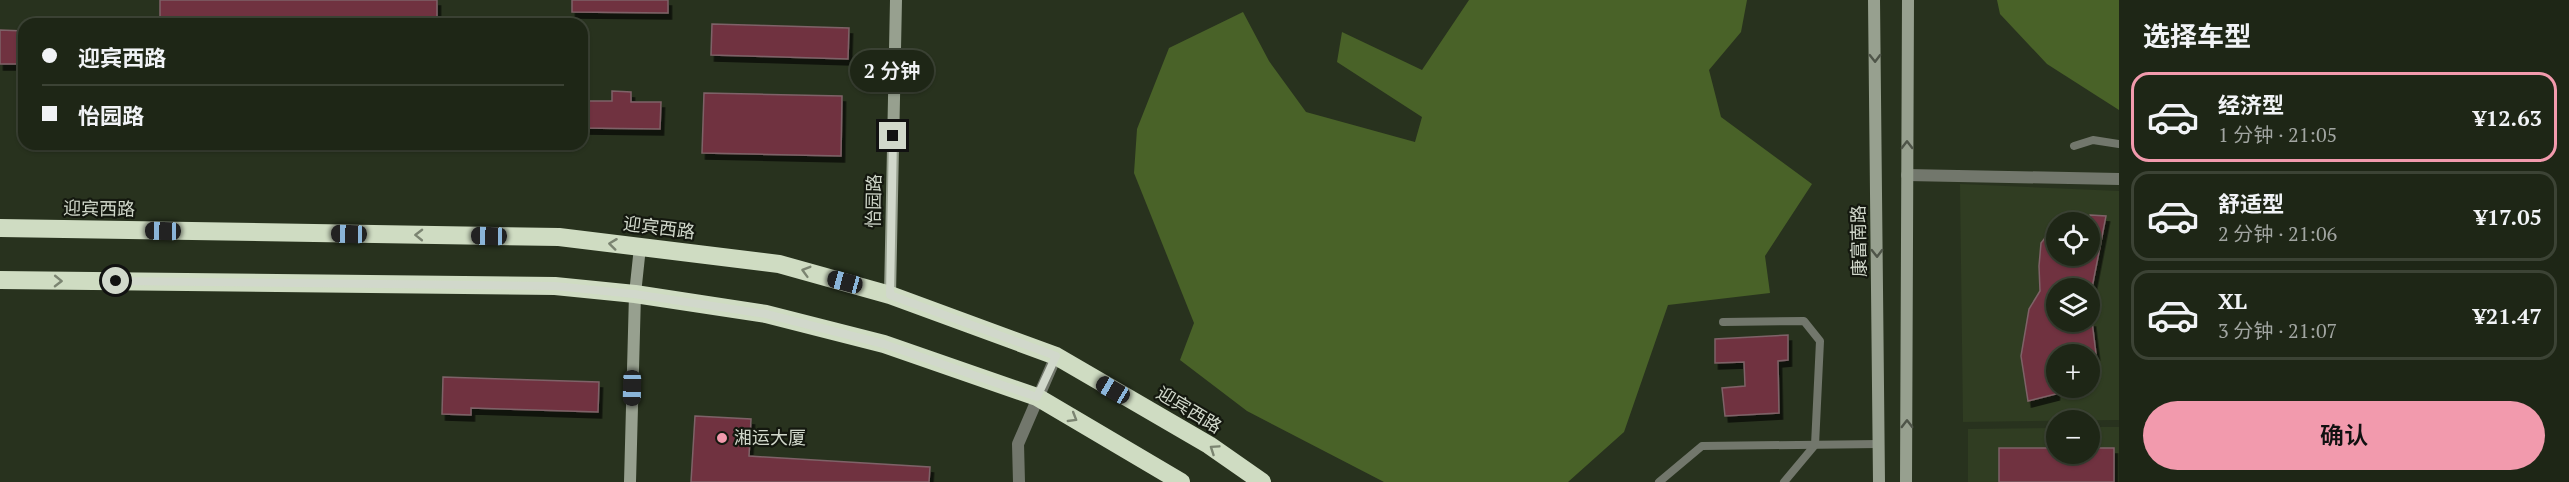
<!DOCTYPE html>
<html lang="zh">
<head>
<meta charset="utf-8">
<style>
  :root { --surface:#1e2616; --page:#2b3223; --text:#f1f3f6; --muted:#a1a5a1; --line:#3c4335; --accent:#f29aad }
  body { margin:0; font-family:"PT Serif","Noto Sans SC",serif; background:var(--page); color:var(--text); height:100vh; display:flex; flex-direction:column; font-size:22px; white-space:nowrap }
  * { box-sizing:border-box; margin:0 }
  p { font-size:20px; color:var(--muted) }
  .icon { flex:none; width:33px; height:33px; fill:none; stroke:currentColor; stroke-width:2; stroke-linecap:round; stroke-linejoin:round }
  .map { position:relative; flex:1; overflow:hidden }
  .side { display:flex; flex-direction:column; background:var(--surface); width:450px }
  .side>* { flex:none }
  .banner { position:absolute; left:18px; top:18px; width:570px; height:132px; border-radius:18px; box-shadow:0 2px 4px #0004,0 0 0 2px var(--line); display:grid; align-content:center; height:132px; padding:0 24px; background:var(--surface) }
  .fabs { position:absolute; left:2046px; top:212px; display:grid; gap:12px }
  .fabs a { display:grid; place-items:center; width:54px; height:54px; border-radius:50%; background:var(--surface); box-shadow:0 2px 4px #0004,0 0 0 2px var(--line); font-size:30px }
  .end { position:absolute; width:27px; height:27px; margin:-14px; border:8px solid #d1d8cb; background:#111; box-shadow:0 0 0 3px #111 }
  .from { border-radius:50% }
  .bubble { position:absolute; height:42px; border-radius:21px; background:var(--surface); box-shadow:0 2px 4px #0004,0 0 0 2px var(--line); font-size:20px; font-weight:600; line-height:42px; text-align:center }
  .car { position:absolute; width:18px; height:36px; margin:-18px -9px; border-radius:8px; box-shadow:0 0 4px 2px #0007; background:linear-gradient(#222 24%,#8ab4d8 0 40%,#222 0 76%,#8ab4d8 0 86%,#222 0) }
  .banner b { display:flex; align-items:center; gap:21px; height:57px; font-size:22px }
  .banner b+b { border-top:2px solid var(--line) }
  .banner i { width:15px; height:15px; background:var(--text) }
  ul { padding:0; list-style:none }
  li { display:flex; align-items:center; gap:18px; height:90px; margin:0 12px 9px; padding:0 12px; border:3px solid var(--line); border-radius:18px }
  li div { flex:1 }
  li b { display:block; font-size:22px }
  li em { font-style:normal; font-weight:600 }
  li.current { border-color:var(--accent) }
  li>.icon { width:54px; height:54px; stroke-width:1.5 }
  h2 { padding:0 24px; font-size:27px; line-height:72px }
  .cta { display:flex; gap:12px; margin-top:auto; padding:12px 24px }
  .cta a { flex:1; height:69px; border-radius:36px; background:var(--accent); color:#111; font-size:24px; font-weight:600; line-height:69px; text-align:center }
  main { display:flex; flex:1; min-height:0 }
  .map>svg:first-child { display:block }
  .built { fill:#303d22; fill-rule:evenodd }
  .forest { fill:#496228 }
  .building { fill:#703241; stroke:#7e6267; stroke-width:1.5; filter:url(#shadow) }
  .lines { fill:none; stroke-linecap:round; stroke-linejoin:round }
  .lane { stroke:#72776c; stroke-width:8 }
  .street { stroke:#72776c; stroke-width:12 }
  .secondary { stroke:#97a08f; stroke-width:12 }
  .highway { stroke:#cfdcc2; stroke-width:18 }
  .oneway { stroke:#4f5549 }
  .oneway2 { stroke:#7b8471 }
  .route { stroke:#d1d8cb; stroke-width:8 }
  .poi-dot { fill:#f29aad; stroke:#14180f; stroke-width:2 }
  .labels { text-anchor:middle; stroke-width:4.5; stroke-linejoin:round; paint-order:stroke }
  .street-label { font-size:18px; fill:#d1d8cb; stroke:#14180f }
  .poi-label { font-size:18px; fill:#d1d8cb; stroke:#14180f; text-anchor:start }
</style>
</head>
<body>
<main>
<div class="map">
<svg width="2119" height="482" viewBox="0 0 2119 482">
  <defs>
    <filter id="shadow"><feDropShadow dx="3.5" dy="6" stdDeviation="0" flood-color="#0009"/></filter>
  </defs>
  <rect width="100%" height="100%" fill="#28321e"/>
  <!-- built -->
  <g class="built">
    <path d="M1960,184L2119,191V420L1963,422ZM2056,222H2090V255H2056ZM2056,288H2090V321H2056ZM2056,354H2090V387H2056Z"/>
    <polygon points="2090,427 2119,427 2119,482 1968,482 1968,429 2056,428 2056,453 2090,453"/>
  </g>
  <!-- forest -->
  <g class="forest">
    <polygon points="1469,0 1747,0 1741,32 1709,70 1721,117 1812,184 1765,256 1770,293 1668,305 1624,432 1568,482 1384,482 1247,411 1180,360 1194,323 1134,173 1137,129 1169,48 1243,12 1269,61 1306,112 1415,142 1422,117 1337,62 1342,32 1422,70"/>
    <polygon points="1997,0 2119,0 2119,110 2047,64 2000,14"/>
  </g>
  <!-- building -->
  <g class="building">
    <rect x="160" y="0" width="277" height="24"/>
    <polygon points="572,0 668,0 668,13 572,12"/>
    <polygon points="712,24 849,28 848,59 711,55"/>
    <polygon points="0,30 24,31 24,64 0,64"/>
    <polygon points="612,91 631,92 631,102 661,102 660,129 582,128 582,101 612,101"/>
    <polygon points="704,93 842,96 841,156 702,153"/>
    <polygon points="2090,215 2106,216 2092,288 2056,288 2056,321 2092,321 2096,354 2056,354 2056,394 2028,401 2021,356 2029,309 2040,291 2039,266 2041,243 2056,224 2056,255 2090,255"/>
    <polygon points="1788,335 1788,360 1778,361 1779,413 1725,416 1722,388 1745,386 1744,362 1715,363 1715,339"/>
    <polygon points="443,377 599,382 598,412 471,408 471,415 442,414"/>
    <polygon points="695,416 751,419 749,456 930,467 929,482 691,482"/>
    <polygon points="1999,448 2056,448 2056,453 2090,453 2090,448 2114,448 2114,482 1999,482"/>
  </g>
  <g class="lines">
    <!-- lane -->
    <g class="lane">
      <polyline points="2074,146 2093,140 2119,144"/>
      <polyline points="1723,322 1804,321 1820,341 1815,445 1784,482"/>
      <polyline points="1659,482 1702,446 1879,444"/>
    </g>
    <!-- street -->
    <g class="street">
      <polyline points="1907,175 2119,179"/>
      <polyline points="1019,482 1018,444 1056,356"/>
    </g>
    <!-- secondary -->
    <g class="secondary">
      <polyline points="1874,0 1879,482"/>
      <polyline points="890,295 896,0"/>
      <polyline points="630,482 635,294 640,247"/>
      <polyline points="1906,482 1908,0"/>
    </g>
    <!-- highway -->
    <g class="highway">
      <polyline points="0,228 559,237 779,264 890,295 1056,356 1209,445 1262,482"/>
      <polyline points="0,280 555,286 635,294 766,314 884,344 1037,397 1181,482"/>
    </g>
  </g>
  <!-- one-way arrows -->
  <defs><path id="oneway-chevron" d="M-2-3.5L2.5 0L-2 3.5" fill="none" stroke-width="1.6" stroke-linecap="round" stroke-linejoin="round" transform="scale(1.5)"/></defs>
  <g class="oneway">
    <use href="#oneway-chevron" transform="translate(1875 58) rotate(89)"/>
    <use href="#oneway-chevron" transform="translate(1907 145) rotate(-90)"/>
    <use href="#oneway-chevron" transform="translate(1877 253) rotate(89)"/>
    <use href="#oneway-chevron" transform="translate(1907 424) rotate(-90)"/>
  </g>
  <g class="oneway2">
    <use href="#oneway-chevron" transform="translate(419 235) rotate(-179)"/>
    <use href="#oneway-chevron" transform="translate(613 244) rotate(-173)"/>
    <use href="#oneway-chevron" transform="translate(806 271) rotate(-164)"/>
    <use href="#oneway-chevron" transform="translate(58 281) rotate(1)"/>
    <use href="#oneway-chevron" transform="translate(1073 418) rotate(31)"/>
    <use href="#oneway-chevron" transform="translate(1214 449) rotate(-146)"/>
  </g>
  <g class="lines">
    <!-- route -->
    <polyline class="route" points="116,281 555,286 634,294 766,314 884,344 1037,397 1056,356 890,295 893,136"/>
  </g>
  <!-- markers -->
  <circle class="poi-dot" cx="722" cy="438" r="6"/>
  <g class="labels">
    <!-- street labels -->
    <g class="street-label">
      <text transform="translate(874 201) rotate(-89)" y="6">怡园路</text>
      <text transform="translate(99 209) rotate(1)" y="6">迎宾西路</text>
      <text transform="translate(659 228) rotate(7)" y="6">迎宾西路</text>
      <text transform="translate(1859 241) rotate(-91)" y="6">康富南路</text>
      <text transform="translate(1189 410) rotate(31)" y="6">迎宾西路</text>
    </g>
    <!-- poi labels -->
    <g class="poi-label">
      <text x="734" y="444">湘运大厦</text>
    </g>
  </g>
</svg>
<div class="fabs">
<a><svg class="icon" aria-label="locate" viewBox="0 0 24 24"><circle cx="12" cy="12" r="6"/><path d="M12 2v4M12 18v4M2 12h4M18 12h4"/></svg></a>
<a><svg class="icon" aria-label="layers" viewBox="0 0 24 24"><path d="M12 4l9 5-9 5-9-5zM3 14l9 5 9-5"/></svg></a>
<a>+</a>
<a>−</a>
</div>
<i class="end from" style="left:116px;top:281px"></i>
<i class="end" style="left:893px;top:136px"></i>
<div class="bubble" style="left:850px;top:50px;width:84px">2 分钟</div>
<i class="car" style="left:163px;top:231px;rotate:271deg"></i>
<i class="car" style="left:349px;top:234px;rotate:271deg"></i>
<i class="car" style="left:489px;top:236px;rotate:271deg"></i>
<i class="car" style="left:845px;top:282px;rotate:285deg"></i>
<i class="car" style="left:632px;top:388px;rotate:181deg"></i>
<i class="car" style="left:1113px;top:390px;rotate:300deg"></i>
<div class="banner">
<b><i class="from"></i>迎宾西路</b>
<b><i></i>怡园路</b>
</div>
</div>
<section class="side">
<h2>选择车型</h2>
<ul>
<li class="current"><svg class="icon" aria-label="car" viewBox="0 0 24 24"><path d="M5 17H2v-5l4-1 3-4h7l3 4 3 1v5h-3M9 17h6M6 11h13"/><circle cx="7" cy="17" r="2"/><circle cx="17" cy="17" r="2"/></svg><div><b>经济型</b><p>1 分钟 · 21:05</p></div><em>¥12.63</em></li>
<li><svg class="icon" aria-label="car" viewBox="0 0 24 24"><path d="M5 17H2v-5l4-1 3-4h7l3 4 3 1v5h-3M9 17h6M6 11h13"/><circle cx="7" cy="17" r="2"/><circle cx="17" cy="17" r="2"/></svg><div><b>舒适型</b><p>2 分钟 · 21:06</p></div><em>¥17.05</em></li>
<li><svg class="icon" aria-label="car" viewBox="0 0 24 24"><path d="M5 17H2v-5l4-1 3-4h7l3 4 3 1v5h-3M9 17h6M6 11h13"/><circle cx="7" cy="17" r="2"/><circle cx="17" cy="17" r="2"/></svg><div><b>XL</b><p>3 分钟 · 21:07</p></div><em>¥21.47</em></li>
</ul>
<div class="cta"><a>确认</a></div>
</section>
</main>
</body>
</html>
